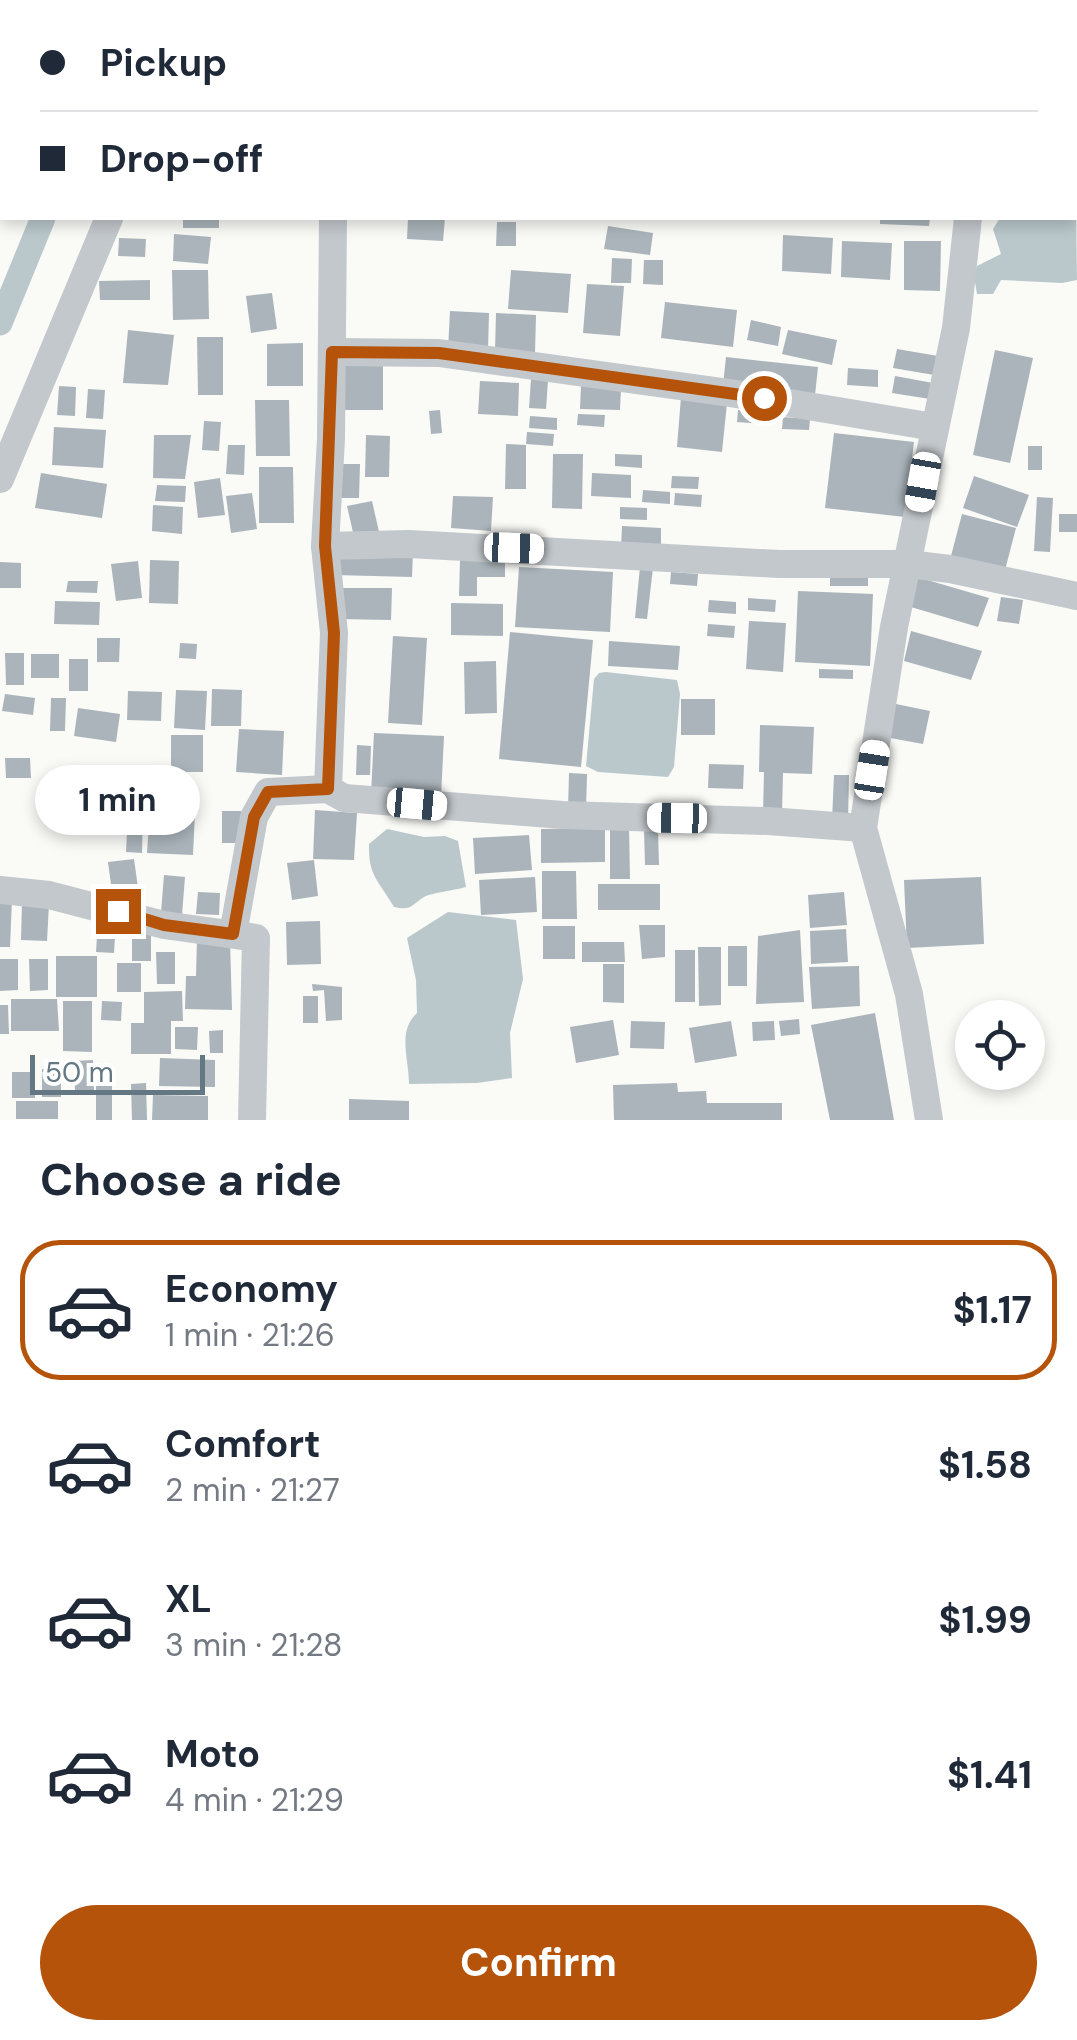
<!DOCTYPE html>
<html lang="en">
<head>
<meta charset="utf-8">
<style>
  :root { --surface:#fff; --page:#f6f6f7; --text:#1f2937; --muted:#747a83; --line:#e0e1e3; --accent:#b45309 }
  body { margin:0; font-family:"DM Sans",sans-serif; background:var(--page); color:var(--text); height:100vh; display:flex; flex-direction:column; font-size:38px; white-space:nowrap }
  * { box-sizing:border-box; margin:0 }
  p { font-size:32px; color:var(--muted) }
  .icon { flex:none; width:55px; height:55px; fill:none; stroke:currentColor; stroke-width:2; stroke-linecap:round; stroke-linejoin:round }
  .map { position:relative; height:1120px; overflow:hidden }
  .details { display:flex; flex-direction:column; background:var(--surface); flex:1 }
  .details>* { flex:none }
  .banner { position:absolute; left:0px; top:0px; width:1078px; height:220px; box-shadow:0 5px 15px #0003; display:grid; align-content:center; height:220px; padding:0 40px; background:var(--surface) }
  .buttons { position:absolute; left:955px; top:1000px; display:grid; gap:20px }
  .buttons a { display:grid; place-items:center; width:90px; height:90px; border-radius:50%; background:var(--surface); box-shadow:0 5px 15px #0003; font-size:50px }
  .scale { position:absolute; left:30px; bottom:25px; width:175px; box-sizing:border-box; padding-left:10px; border:5px solid #647884; border-top:0; font-size:28px; line-height:35px; white-space:nowrap; color:#647884; -webkit-text-stroke:8px #fff; paint-order:stroke }
  .end { position:absolute; width:45px; height:45px; margin:-22px; border:12px solid #b45309; background:#fff; box-shadow:0 0 0 5px #fff }
  .from { border-radius:50% }
  .bubble { position:absolute; height:70px; border-radius:35px; background:var(--surface); box-shadow:0 5px 15px #0003; font-size:32px; font-weight:700; line-height:70px; text-align:center }
  .car { position:absolute; width:30px; height:60px; margin:-30px -15px; border-radius:12px; box-shadow:0 0 8px 2px #0007; background:linear-gradient(#fff 24%,#345 0 40%,#fff 0 76%,#345 0 86%,#fff 0) }
  .banner b { display:flex; align-items:center; gap:35px; height:95px; font-size:38px }
  .banner b+b { border-top:2px solid var(--line) }
  .banner i { width:25px; height:25px; background:var(--text) }
  ul { padding:0; list-style:none }
  li { display:flex; align-items:center; gap:30px; height:140px; margin:0 20px 15px; padding:0 20px; border:5px solid transparent; border-radius:40px }
  li div { flex:1 }
  li b { display:block; font-size:38px }
  li em { font-style:normal; font-weight:700 }
  li.on { border-color:var(--accent) }
  li>.icon { width:90px; height:90px; stroke-width:1.5 }
  h2 { padding:0 40px; font-size:45px; line-height:120px }
  .primary-button { display:flex; gap:20px; margin-top:auto; padding:20px 40px }
  .primary-button a { flex:1; height:115px; border-radius:60px; background:var(--accent); color:#fff; font-size:40px; font-weight:700; line-height:115px; text-align:center }
  .map>svg:first-child { display:block }
  .water { fill:#bac8cb }
  .lines { fill:none; stroke-linecap:round; stroke-linejoin:round }
  .canal { stroke:#bac8cb; stroke-width:25 }
  .building { fill:#aab4ba }
  .street { stroke:#c3c8cc; stroke-width:28 }
  .route { stroke:#b45309; stroke-width:12 }
</style>
</head>
<body>
<div class="map">
<svg width="1077" height="1120" viewBox="0 0 1077 1120">
  <rect width="100%" height="100%" fill="#fafaf7"/>
  <!-- water -->
  <g class="water">
    <polygon points="1075,116 1077,280 1062,283 1001,280 993,294 977,294 974,276 977,266 1001,254 993,229 1000,218 1075,218"/>
    <polygon points="606,672 677,680 680,694 674,767 668,777 598,772 586,766 594,679 599,673"/>
    <path d="M387,829L424,837L445,836L458,841L466,887C456,890 431,893 424,897C411,905 412,911 394,907C379,881 368,876 369,844Z"/>
    <path d="M448,912L516,920L523,979L510,1033L512,1078L477,1083L409,1084C409,1059 397,1031 417,1013L416,980L407,938Z"/>
  </g>
  <g class="lines">
    <!-- canal -->
    <g class="canal">
      <polyline points="129,2 130,0"/>
      <polyline points="0,323 43,218"/>
    </g>
  </g>
  <!-- building -->
  <g class="building">
    <rect x="183" y="218" width="36" height="10"/>
    <polygon points="408,218 445,218 443,241 407,239"/>
    <polygon points="880,218 930,218 929,226 880,224"/>
    <polygon points="497,222 516,222 516,246 496,246"/>
    <polygon points="608,226 653,233 650,255 604,249"/>
    <polygon points="174,234 211,237 208,264 173,261"/>
    <polygon points="783,235 833,238 831,274 782,271"/>
    <polygon points="119,238 146,239 145,257 118,256"/>
    <polygon points="842,241 892,243 890,280 841,277"/>
    <polygon points="904,241 941,241 940,291 904,290"/>
    <polygon points="612,258 632,259 631,283 611,283"/>
    <polygon points="644,260 663,260 663,285 643,284"/>
    <polygon points="172,270 208,270 209,319 173,320"/>
    <polygon points="511,270 571,274 568,313 508,309"/>
    <polygon points="150,280 150,300 100,300 99,281"/>
    <polygon points="587,284 624,286 620,336 583,333"/>
    <polygon points="272,293 277,329 251,333 246,296"/>
    <polygon points="665,302 737,310 733,347 661,338"/>
    <polygon points="450,311 489,313 488,351 448,350"/>
    <polygon points="496,313 536,315 535,353 495,352"/>
    <polygon points="751,320 781,327 778,346 747,340"/>
    <polygon points="128,330 174,335 168,385 123,383"/>
    <polygon points="788,330 837,340 832,365 782,354"/>
    <polygon points="197,337 223,337 223,395 198,395"/>
    <polygon points="303,343 303,386 267,386 267,344"/>
    <polygon points="897,349 938,356 934,375 893,368"/>
    <polygon points="995,350 1033,358 1010,463 973,455"/>
    <polygon points="726,357 818,367 815,395 723,385"/>
    <polygon points="339,363 383,363 383,410 340,410"/>
    <polygon points="848,368 878,370 878,387 847,385"/>
    <polygon points="895,376 933,383 930,399 892,393"/>
    <polygon points="531,379 548,380 546,409 529,408"/>
    <polygon points="480,381 519,383 518,416 478,414"/>
    <polygon points="59,386 76,387 75,416 57,415"/>
    <polygon points="581,386 621,388 620,410 580,409"/>
    <polygon points="88,389 105,390 103,419 86,418"/>
    <polygon points="681,397 727,403 722,452 677,447"/>
    <polygon points="255,400 289,400 290,456 256,456"/>
    <polygon points="440,410 442,433 431,434 429,411"/>
    <polygon points="738,410 765,412 765,424 737,422"/>
    <polygon points="578,414 605,415 604,427 577,425"/>
    <polygon points="530,416 557,418 557,430 529,428"/>
    <polygon points="783,417 810,419 809,430 782,429"/>
    <polygon points="204,421 221,422 219,451 202,450"/>
    <polygon points="54,427 106,430 103,468 52,465"/>
    <polygon points="527,432 554,434 553,446 526,444"/>
    <polygon points="834,433 914,442 905,517 825,508"/>
    <polygon points="154,435 191,435 185,479 153,478"/>
    <polygon points="366,435 390,436 389,477 365,477"/>
    <polygon points="506,444 526,445 526,489 505,489"/>
    <polygon points="228,445 245,445 244,475 226,474"/>
    <rect x="1028" y="446" width="14" height="24"/>
    <polygon points="553,454 583,454 582,509 552,508"/>
    <polygon points="615,454 642,455 642,468 615,466"/>
    <polygon points="337,464 360,464 359,498 337,498"/>
    <polygon points="259,467 293,467 294,523 259,523"/>
    <polygon points="41,473 107,484 102,518 35,508"/>
    <polygon points="592,473 631,475 631,498 591,496"/>
    <polygon points="672,476 699,477 698,489 671,488"/>
    <polygon points="974,476 1029,495 1017,527 963,508"/>
    <polygon points="220,478 225,515 198,518 194,482"/>
    <polygon points="157,485 186,486 185,502 155,501"/>
    <polygon points="643,490 670,492 670,504 642,502"/>
    <polygon points="252,493 257,529 231,533 226,496"/>
    <polygon points="675,493 702,495 701,507 674,505"/>
    <polygon points="453,496 493,497 491,531 451,528"/>
    <polygon points="1037,497 1053,498 1050,552 1034,551"/>
    <polygon points="372,501 380,536 355,541 347,506"/>
    <polygon points="153,505 183,507 182,534 152,531"/>
    <polygon points="620,507 647,508 647,520 620,519"/>
    <polygon points="962,514 1016,528 1005,570 951,556"/>
    <rect x="1059" y="514" width="18" height="18"/>
    <polygon points="622,526 661,528 661,551 621,549"/>
    <polygon points="335,549 413,551 412,577 334,575"/>
    <polygon points="150,560 179,561 178,604 149,603"/>
    <polygon points="460,560 505,561 505,577 477,577 477,596 459,596"/>
    <polygon points="138,561 142,598 116,601 111,564"/>
    <polygon points="0,562 21,563 21,588 0,588"/>
    <polygon points="519,567 613,572 610,632 515,627"/>
    <polygon points="640,567 653,568 647,619 635,618"/>
    <polygon points="671,572 698,574 697,586 670,584"/>
    <rect x="830" y="576" width="38" height="10"/>
    <polygon points="917,577 989,598 978,627 911,607"/>
    <polygon points="68,581 98,581 97,593 66,592"/>
    <polygon points="340,588 392,588 391,620 339,619"/>
    <polygon points="798,591 873,594 870,666 795,662"/>
    <polygon points="1001,597 1023,600 1019,624 997,621"/>
    <polygon points="748,598 776,600 775,612 748,610"/>
    <polygon points="709,600 736,602 736,614 708,612"/>
    <polygon points="55,601 100,602 99,625 54,624"/>
    <polygon points="451,603 503,604 503,636 451,635"/>
    <polygon points="749,621 786,623 783,672 746,669"/>
    <polygon points="708,624 735,626 734,638 707,636"/>
    <polygon points="911,631 982,651 971,680 904,661"/>
    <polygon points="510,632 593,640 581,767 499,759"/>
    <polygon points="393,636 427,638 422,725 388,723"/>
    <polygon points="97,638 120,638 119,662 97,662"/>
    <polygon points="609,641 680,646 678,670 608,666"/>
    <polygon points="180,643 197,644 196,659 179,658"/>
    <polygon points="5,653 24,653 24,685 6,685"/>
    <rect x="31" y="654" width="28" height="24"/>
    <rect x="69" y="659" width="19" height="32"/>
    <polygon points="496,661 497,713 465,714 464,662"/>
    <polygon points="819,669 853,670 853,679 819,678"/>
    <polygon points="212,689 242,690 241,726 211,726"/>
    <polygon points="176,690 207,691 205,730 174,728"/>
    <polygon points="128,691 162,692 161,721 127,720"/>
    <polygon points="5,694 35,698 33,715 2,711"/>
    <polygon points="51,698 66,698 65,731 50,731"/>
    <rect x="681" y="699" width="34" height="36"/>
    <polygon points="891,703 930,711 923,744 885,737"/>
    <polygon points="78,708 120,714 116,742 74,736"/>
    <polygon points="760,725 814,727 812,774 783,773 782,815 763,815 764,772 759,772"/>
    <polygon points="239,729 284,731 282,775 236,772"/>
    <polygon points="374,733 444,736 441,798 371,795"/>
    <rect x="171" y="735" width="32" height="37"/>
    <polygon points="357,745 371,746 370,775 356,775"/>
    <polygon points="5,758 30,758 31,778 6,778"/>
    <polygon points="709,764 744,765 743,789 708,788"/>
    <polygon points="569,773 587,774 586,811 568,810"/>
    <polygon points="834,775 849,775 848,822 832,821"/>
    <polygon points="150,809 195,812 193,855 147,853"/>
    <polygon points="315,810 357,813 354,860 313,859"/>
    <polygon points="128,811 143,811 142,853 126,852"/>
    <rect x="222" y="811" width="19" height="32"/>
    <polygon points="610,825 629,825 630,879 610,879"/>
    <polygon points="605,828 605,862 541,863 541,829"/>
    <polygon points="644,830 658,830 659,865 645,865"/>
    <polygon points="529,835 532,870 475,874 473,838"/>
    <polygon points="134,859 139,895 113,899 108,862"/>
    <polygon points="314,860 318,896 292,900 287,863"/>
    <polygon points="542,871 576,871 577,919 542,919"/>
    <polygon points="164,875 185,877 182,915 161,913"/>
    <polygon points="535,877 537,912 481,915 479,880"/>
    <polygon points="981,877 984,944 907,948 904,880"/>
    <rect x="598" y="884" width="62" height="26"/>
    <polygon points="198,892 220,893 219,915 196,914"/>
    <polygon points="844,892 847,925 810,928 808,895"/>
    <polygon points="0,899 12,899 10,947 0,947"/>
    <polygon points="22,903 49,904 47,941 21,940"/>
    <polygon points="98,919 116,920 114,953 96,952"/>
    <polygon points="320,921 321,964 287,965 286,922"/>
    <polygon points="639,925 665,925 665,957 642,959"/>
    <rect x="543" y="926" width="32" height="33"/>
    <rect x="132" y="929" width="19" height="32"/>
    <polygon points="846,929 848,962 811,964 810,931"/>
    <polygon points="800,930 804,1002 756,1004 758,936"/>
    <polygon points="197,938 230,939 232,1010 185,1009 186,976 196,976"/>
    <polygon points="582,942 624,942 625,962 582,962"/>
    <rect x="728" y="946" width="19" height="40"/>
    <polygon points="698,947 721,947 721,1005 699,1006"/>
    <rect x="675" y="950" width="20" height="52"/>
    <polygon points="156,952 175,952 175,984 157,984"/>
    <rect x="56" y="956" width="41" height="41"/>
    <polygon points="0,959 18,959 18,990 0,991"/>
    <polygon points="29,959 48,959 48,990 30,991"/>
    <rect x="117" y="963" width="24" height="29"/>
    <polygon points="603,964 624,964 624,1003 603,1002"/>
    <polygon points="859,966 860,1006 812,1009 809,967"/>
    <polygon points="312,984 342,987 342,1020 326,1021 324,990 313,991"/>
    <polygon points="182,991 183,1021 171,1021 171,1054 131,1054 131,1023 144,1023 144,992"/>
    <rect x="303" y="996" width="15" height="27"/>
    <polygon points="11,999 57,999 59,1031 11,1031"/>
    <polygon points="63,1001 92,1001 92,1052 63,1051"/>
    <polygon points="102,1001 122,1002 121,1021 101,1020"/>
    <polygon points="0,1005 8,1005 9,1034 0,1034"/>
    <polygon points="875,1013 894,1120 830,1120 811,1025"/>
    <polygon points="799,1019 800,1034 781,1036 779,1021"/>
    <polygon points="613,1020 619,1055 576,1063 570,1027"/>
    <polygon points="631,1021 665,1022 664,1049 630,1048"/>
    <polygon points="731,1021 737,1056 695,1063 689,1028"/>
    <polygon points="774,1021 775,1040 753,1041 752,1022"/>
    <polygon points="175,1027 198,1027 197,1050 175,1049"/>
    <polygon points="223,1030 223,1053 210,1053 209,1031"/>
    <polygon points="160,1058 215,1060 215,1087 159,1086"/>
    <polygon points="93,1060 94,1092 75,1093 74,1061"/>
    <rect x="42" y="1069" width="19" height="28"/>
    <polygon points="12,1072 34,1072 35,1098 12,1098"/>
    <polygon points="146,1083 147,1120 132,1120 131,1084"/>
    <polygon points="677,1083 678,1092 706,1091 707,1103 782,1103 782,1120 614,1120 613,1085"/>
    <rect x="96" y="1084" width="16" height="36"/>
    <polygon points="153,1095 208,1096 208,1120 152,1120"/>
    <polygon points="349,1099 409,1101 409,1120 349,1120"/>
    <rect x="16" y="1101" width="42" height="18"/>
  </g>
  <g class="lines">
    <!-- street -->
    <g class="street">
      <polyline points="327,0 327,2"/>
      <polyline points="180,2 181,0"/>
      <polyline points="985,2 985,0"/>
      <polyline points="333,218 331,439 325,546 334,633 328,789 344,798 563,815 768,821 863,828"/>
      <polyline points="332,352 439,353 730,393 934,427"/>
      <polyline points="0,479 109,218"/>
      <polyline points="325,546 409,544 779,564 908,564 950,569 1077,596"/>
      <polyline points="0,890 49,895 164,925 256,938 252,1120"/>
      <polyline points="233,934 254,817 268,792 328,789"/>
      <polyline points="929,1120 909,994 863,828 894,627 956,328 968,218"/>
    </g>
  </g>
  <g class="lines">
    <!-- route -->
    <polyline class="route" points="118,911 164,925 233,934 254,817 268,792 328,789 334,633 325,546 332,352 439,353 764,398"/>
  </g>
</svg>
<div class="buttons">
<a><svg class="icon" aria-label="locate" viewBox="0 0 24 24"><circle cx="12" cy="12" r="6"/><path d="M12 2v4M12 18v4M2 12h4M18 12h4"/></svg></a>
</div>
<div class="scale">50 m</div>
<i class="end from" style="left:764px;top:398px"></i>
<i class="end" style="left:118px;top:911px"></i>
<div class="bubble" style="left:35px;top:765px;width:165px">1 min</div>
<i class="car" style="left:923px;top:482px;rotate:190deg"></i>
<i class="car" style="left:514px;top:548px;rotate:92deg"></i>
<i class="car" style="left:872px;top:770px;rotate:9deg"></i>
<i class="car" style="left:417px;top:804px;rotate:95deg"></i>
<i class="car" style="left:677px;top:818px;rotate:271deg"></i>
<div class="banner">
<b><i class="from"></i>Pickup</b>
<b><i></i>Drop-off</b>
</div>
</div>
<section class="details">
<h2>Choose a ride</h2>
<ul>
<li class="on"><svg class="icon" aria-label="car" viewBox="0 0 24 24"><path d="M5 17H2v-5l4-1 3-4h7l3 4 3 1v5h-3M9 17h6M6 11h13"/><circle cx="7" cy="17" r="2"/><circle cx="17" cy="17" r="2"/></svg><div><b>Economy</b><p>1 min · 21:26</p></div><em>$1.17</em></li>
<li><svg class="icon" aria-label="car" viewBox="0 0 24 24"><path d="M5 17H2v-5l4-1 3-4h7l3 4 3 1v5h-3M9 17h6M6 11h13"/><circle cx="7" cy="17" r="2"/><circle cx="17" cy="17" r="2"/></svg><div><b>Comfort</b><p>2 min · 21:27</p></div><em>$1.58</em></li>
<li><svg class="icon" aria-label="car" viewBox="0 0 24 24"><path d="M5 17H2v-5l4-1 3-4h7l3 4 3 1v5h-3M9 17h6M6 11h13"/><circle cx="7" cy="17" r="2"/><circle cx="17" cy="17" r="2"/></svg><div><b>XL</b><p>3 min · 21:28</p></div><em>$1.99</em></li>
<li><svg class="icon" aria-label="car" viewBox="0 0 24 24"><path d="M5 17H2v-5l4-1 3-4h7l3 4 3 1v5h-3M9 17h6M6 11h13"/><circle cx="7" cy="17" r="2"/><circle cx="17" cy="17" r="2"/></svg><div><b>Moto</b><p>4 min · 21:29</p></div><em>$1.41</em></li>
</ul>
<div class="primary-button"><a>Confirm</a></div>
</section>
</body>
</html>
